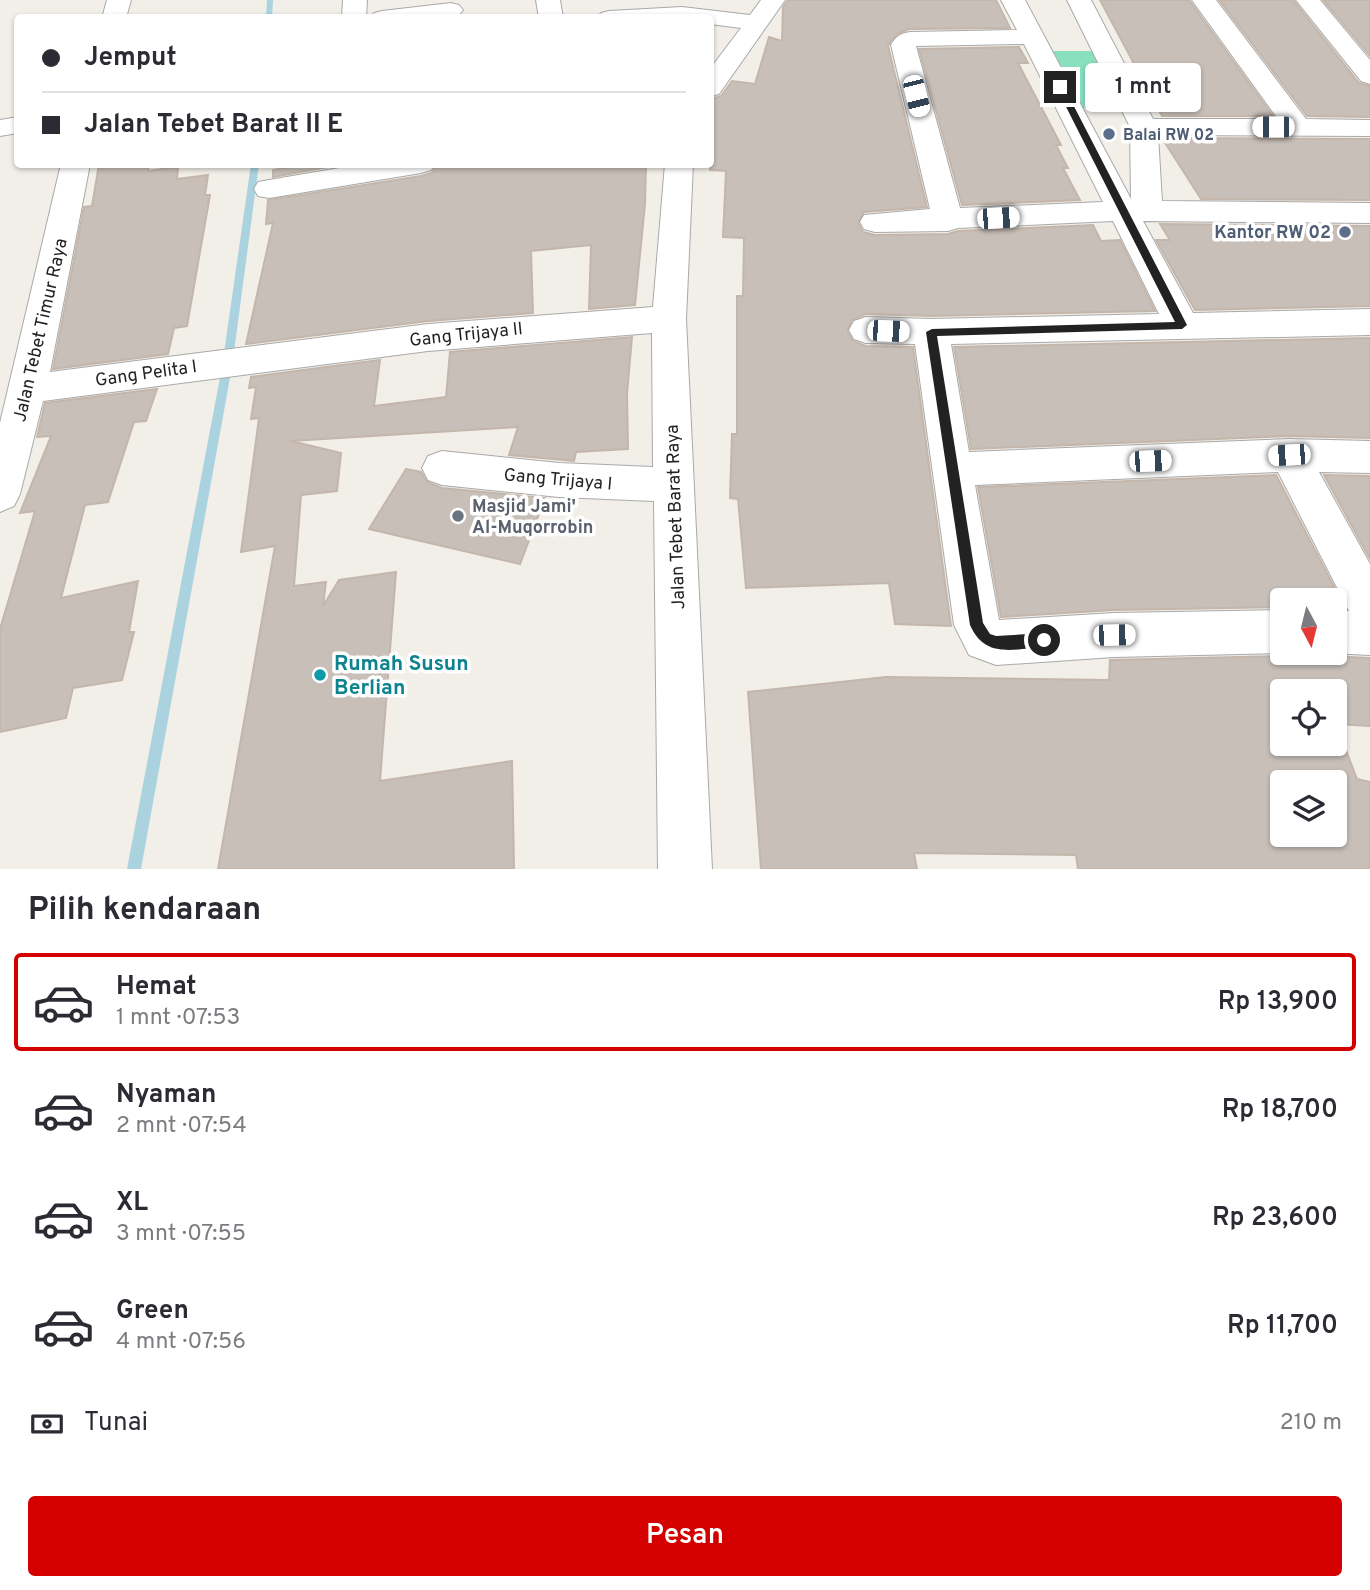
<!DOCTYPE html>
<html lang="id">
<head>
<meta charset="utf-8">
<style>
  :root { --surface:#fff; --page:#f2f2f3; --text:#2b2b33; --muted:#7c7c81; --line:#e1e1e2; --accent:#d40000 }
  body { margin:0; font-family:Overpass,sans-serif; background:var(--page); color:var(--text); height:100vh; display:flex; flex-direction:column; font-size:26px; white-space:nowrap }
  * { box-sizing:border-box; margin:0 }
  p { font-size:23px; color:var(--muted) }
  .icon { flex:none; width:38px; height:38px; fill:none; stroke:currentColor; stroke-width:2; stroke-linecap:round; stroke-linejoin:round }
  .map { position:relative; height:869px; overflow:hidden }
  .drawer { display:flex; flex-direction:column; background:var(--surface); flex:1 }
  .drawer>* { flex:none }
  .hud { position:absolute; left:14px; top:14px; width:700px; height:154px; border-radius:7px; box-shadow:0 2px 5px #0004; display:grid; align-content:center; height:154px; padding:0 28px; background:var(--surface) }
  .needle { width:46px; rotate:173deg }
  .buttons { position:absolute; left:1270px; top:588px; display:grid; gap:14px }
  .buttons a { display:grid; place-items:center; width:77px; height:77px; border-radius:7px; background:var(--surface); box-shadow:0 2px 5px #0004; font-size:35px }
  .end { position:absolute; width:32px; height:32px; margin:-16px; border:9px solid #222; background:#fff; box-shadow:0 0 0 4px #fff }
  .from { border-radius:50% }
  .bubble { position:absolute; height:49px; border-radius:7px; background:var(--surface); box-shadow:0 2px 5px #0004; font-size:23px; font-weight:600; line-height:49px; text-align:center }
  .car { position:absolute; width:21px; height:42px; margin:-21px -10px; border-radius:9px; box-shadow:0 0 5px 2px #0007; background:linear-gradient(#fff 24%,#345 0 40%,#fff 0 76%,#345 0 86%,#fff 0) }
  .hud b { display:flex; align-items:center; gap:24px; height:66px; font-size:26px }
  .hud b+b { border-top:2px solid var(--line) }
  .hud i { width:18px; height:18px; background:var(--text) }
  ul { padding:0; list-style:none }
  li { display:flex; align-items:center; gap:21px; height:98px; margin:0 14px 10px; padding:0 14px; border:4px solid transparent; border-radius:7px }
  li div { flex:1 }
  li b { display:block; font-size:26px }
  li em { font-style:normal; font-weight:600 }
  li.selected { border-color:var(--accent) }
  li>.icon { width:63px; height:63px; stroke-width:1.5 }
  h2 { padding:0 28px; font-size:32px; line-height:84px }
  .pay { display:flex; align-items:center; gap:18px; height:77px; padding:0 28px; font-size:26px }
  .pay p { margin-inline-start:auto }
  .action { display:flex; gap:14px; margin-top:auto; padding:14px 28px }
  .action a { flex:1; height:80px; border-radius:7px; background:var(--accent); color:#fff; font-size:28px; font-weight:600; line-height:80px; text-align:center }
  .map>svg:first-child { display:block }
  .pitch { fill:#88e0be }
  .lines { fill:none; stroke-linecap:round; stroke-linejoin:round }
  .stream { fill:#aad3df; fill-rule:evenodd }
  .building { fill:#c7bfb8; stroke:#c4b6ab; stroke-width:2; fill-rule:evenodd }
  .minor-casing { stroke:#a9a9a9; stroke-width:2 }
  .minor { fill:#fff; fill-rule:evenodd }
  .route { fill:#222 }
  .service-dot { fill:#5c6f8a; stroke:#fff; stroke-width:2.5 }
  .worship-dot { fill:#6b7280; stroke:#fff; stroke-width:2.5 }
  .culture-dot { fill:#0f9aa8; stroke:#fff; stroke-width:2.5 }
  .labels { text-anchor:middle; stroke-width:7; stroke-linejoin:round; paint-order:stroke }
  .far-service-label { font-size:16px; font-weight:bold; fill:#4e5e75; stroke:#fff; text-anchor:start }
  .service-label { font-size:18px; font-weight:bold; fill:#4e5e75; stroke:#fff; text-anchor:end }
  .street-label { font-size:18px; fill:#222; stroke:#fff }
  .worship-label { font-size:18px; font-weight:bold; fill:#5b616d; stroke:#fff; text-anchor:start }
  .near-culture-label { font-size:21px; font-weight:bold; fill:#0d838f; stroke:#fff; text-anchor:start }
</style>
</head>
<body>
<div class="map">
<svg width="1370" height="869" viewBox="0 0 1370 869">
  <rect width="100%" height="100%" fill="#f2efe9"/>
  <!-- pitch -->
  <polygon class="pitch" points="1051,51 1092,51 1126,108 1081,108"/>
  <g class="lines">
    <!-- stream -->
    <g class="stream">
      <polygon points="267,0 273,0 272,18 266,18"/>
      <polygon points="251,164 259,164 232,367 141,869 127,869 222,367"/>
    </g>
  </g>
  <!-- building -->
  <g class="building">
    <polygon points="788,0 996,0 1010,28 909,29 897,34 891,41 888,46 927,207 864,212 858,223 863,232 875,235 948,234 958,231 1093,225 1101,241 1120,240 1155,311 931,316 866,314 852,320 847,331 853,341 866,346 913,347 951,626 895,624 889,583 746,588 738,499 730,498 732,434 737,434 737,296 743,296 744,238 723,237 726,171 710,170 710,99 721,96 732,81 755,84 769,37 782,41 783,7"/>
    <polygon points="1100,0 1189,0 1273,116 1162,116"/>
    <polygon points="1219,0 1293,0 1359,83 1370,86 1370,117 1307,116"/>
    <polygon points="1323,0 1370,0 1370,56"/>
    <polygon points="1019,47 1028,63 1018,63 1061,145 1056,145 1068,168 1063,168 1080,200 962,205 919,49"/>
    <polygon points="1162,138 1370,139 1370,200 1201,199"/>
    <polygon points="99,164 149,164 148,171 178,167 177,179 208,175 205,195 210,195 187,326 174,328 168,354 53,369 84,207 92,206"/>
    <polygon points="308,164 344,164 273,177 273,170"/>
    <polygon points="437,164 646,164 645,204 635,305 589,309 591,245 531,251 533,313 428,321 246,344 273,223 266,224 268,200 421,176 432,173"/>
    <polygon points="1160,224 1370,226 1370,306 1195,310 1156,240 1170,240"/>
    <polygon points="632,337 627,394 628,449 576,452 574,461 509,455 518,427 291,441 341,453 337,491 301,495 294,586 326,582 323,606 339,580 396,572 380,781 512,761 514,869 218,869 275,546 241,552 259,418 251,419 256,387 249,388 251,377 380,360 374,406 446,397 450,352"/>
    <polygon points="1370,338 1370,438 1289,436 971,449 954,347"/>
    <polygon points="157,389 146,421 134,422 108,502 85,505 61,598 138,581 129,632 134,632 122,680 73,688 66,718 0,732 0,629 35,511 20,513 51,436 37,437 45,403"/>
    <polygon points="406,469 421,472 427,482 442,488 545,498 520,564 369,529"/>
    <polygon points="1276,475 1345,608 1335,608 1335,600 1283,600 1283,607 1114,610 1001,617 978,487"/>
    <polygon points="1324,475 1370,476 1370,559"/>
    <path d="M1289,653H1326L1329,656L1370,658V726L1336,724L1357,779L1370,782V869H1078L1076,855L914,853L917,869H761L748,692L886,677L1109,680L1110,660L1286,656ZM1283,691H1335V744H1283ZM1283,782H1335V835H1283Z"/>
  </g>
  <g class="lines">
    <defs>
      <g id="minor">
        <polygon points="107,0 131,0 126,18 102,18"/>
        <polygon points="343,0 367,0 366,18 342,18"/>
        <polygon points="536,0 560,0 563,18 539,18"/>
        <polygon points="761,0 785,0 719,94 710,96 710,69 741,28 710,24 710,18 597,18 601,13 609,11 682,7 750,15"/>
        <path d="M1001,0H1025L1131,199L1130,127L1067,0H1091L1153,119H1278L1192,0H1216L1306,119L1370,120V136L1158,135L1162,201L1370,203V223L1143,221L1193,313L1370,309V335L951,344L969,452L1289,439L1370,441V473L1319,472L1370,564V655L1329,653H1335V611H1349L1278,472L975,485L999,620L1114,613L1283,610V653H1286L1114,657L996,665L969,655L954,625L915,344L866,343L854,339L849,330L854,321L866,317L931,319L1159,314L1113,221L958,228L948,231L875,232L864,229L860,222L864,215L930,209L891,45C896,36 900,34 910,32L1017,30ZM1024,44L1103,202L960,208L916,46Z"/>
        <polygon points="1296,0 1320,0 1370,60 1370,84 1361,81"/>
        <polygon points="451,3 459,5 463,10 459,15 447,18 370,18 374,13 382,11"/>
        <polygon points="18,117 18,133 0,136 0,120"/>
        <polygon points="61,164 90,164 50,372 428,324 653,307 665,164 693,164 686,319 712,869 658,869 654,501 559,497 442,485 428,480 422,468 428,456 442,451 559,463 653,467 652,333 428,351 43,401 20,494 14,506 0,512 0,423"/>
        <polygon points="363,164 435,164 431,170 421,173 269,198 258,196 254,189 258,182 269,180"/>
      </g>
    </defs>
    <!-- minor casing -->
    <use href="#minor" class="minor-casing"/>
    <!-- minor -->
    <use href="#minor" class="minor"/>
  </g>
  <!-- route -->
  <path class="route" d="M1060,84L1064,87L1187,325L1182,329L937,336L983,623L990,634L996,636L1044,633L1050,640L1044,647C1013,649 985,659 970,625L926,332L932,329L1175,322L1056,87Z"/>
  <!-- markers -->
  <g class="service-dot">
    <circle cx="1109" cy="134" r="7"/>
    <circle cx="1345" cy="232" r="7"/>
  </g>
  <circle class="worship-dot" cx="458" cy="516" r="7"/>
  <circle class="culture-dot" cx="320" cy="675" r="7"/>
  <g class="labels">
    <!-- far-service labels -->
    <g class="far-service-label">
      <text x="1123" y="140">Balai RW 02</text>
    </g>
    <!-- service labels -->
    <g class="service-label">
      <text x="1331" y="238">Kantor RW 02</text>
    </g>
    <!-- street labels -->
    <g class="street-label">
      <text transform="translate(40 330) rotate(-77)" y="6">Jalan Tebet Timur Raya</text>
      <text transform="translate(466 334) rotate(-6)" y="6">Gang Trijaya II</text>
      <text transform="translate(146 373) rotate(-8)" y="6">Gang Pelita I</text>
      <text transform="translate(558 479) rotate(5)" y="6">Gang Trijaya I</text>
      <text transform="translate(675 517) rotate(-92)" y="6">Jalan Tebet Barat Raya</text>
    </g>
    <!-- worship labels -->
    <g class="worship-label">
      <text x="472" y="512">Masjid Jami'<tspan x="472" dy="21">Al-Muqorrobin</tspan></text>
    </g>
    <!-- near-culture labels -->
    <g class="near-culture-label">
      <text x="334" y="670">Rumah Susun<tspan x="334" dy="24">Berlian</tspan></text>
    </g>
  </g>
</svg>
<div class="buttons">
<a><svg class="needle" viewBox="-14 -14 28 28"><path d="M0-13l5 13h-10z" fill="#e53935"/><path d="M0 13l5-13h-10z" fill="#7c7c81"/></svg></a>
<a><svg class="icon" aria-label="locate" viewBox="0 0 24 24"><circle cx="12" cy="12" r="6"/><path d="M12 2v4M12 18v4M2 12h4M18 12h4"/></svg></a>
<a><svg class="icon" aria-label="layers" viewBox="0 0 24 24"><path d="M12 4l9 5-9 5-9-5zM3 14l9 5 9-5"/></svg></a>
</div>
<i class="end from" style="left:1044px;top:640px"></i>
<i class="end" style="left:1060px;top:87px"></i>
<div class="bubble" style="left:1085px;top:63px;width:116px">1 mnt</div>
<i class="car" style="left:916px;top:96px;rotate:166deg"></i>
<i class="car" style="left:1273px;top:127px;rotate:270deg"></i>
<i class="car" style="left:998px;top:218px;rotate:87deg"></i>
<i class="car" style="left:888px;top:331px;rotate:92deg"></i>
<i class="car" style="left:1289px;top:455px;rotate:267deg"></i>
<i class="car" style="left:1150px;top:461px;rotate:88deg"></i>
<i class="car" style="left:1114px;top:635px;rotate:89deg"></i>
<div class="hud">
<b><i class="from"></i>Jemput</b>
<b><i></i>Jalan Tebet Barat II E</b>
</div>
</div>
<section class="drawer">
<h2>Pilih kendaraan</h2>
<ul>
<li class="selected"><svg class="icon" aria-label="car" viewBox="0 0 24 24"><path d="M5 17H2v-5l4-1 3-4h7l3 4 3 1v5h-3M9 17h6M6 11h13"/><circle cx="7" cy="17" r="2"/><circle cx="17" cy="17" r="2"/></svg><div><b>Hemat</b><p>1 mnt · 07:53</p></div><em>Rp 13,900</em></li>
<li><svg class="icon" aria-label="car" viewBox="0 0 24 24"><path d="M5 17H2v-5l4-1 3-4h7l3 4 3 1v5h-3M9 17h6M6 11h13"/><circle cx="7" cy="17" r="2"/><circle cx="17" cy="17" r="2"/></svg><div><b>Nyaman</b><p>2 mnt · 07:54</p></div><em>Rp 18,700</em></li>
<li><svg class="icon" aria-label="car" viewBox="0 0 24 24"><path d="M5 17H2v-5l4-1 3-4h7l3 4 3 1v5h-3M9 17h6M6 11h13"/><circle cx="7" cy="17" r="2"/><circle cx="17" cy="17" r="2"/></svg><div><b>XL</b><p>3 mnt · 07:55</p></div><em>Rp 23,600</em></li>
<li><svg class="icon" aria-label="car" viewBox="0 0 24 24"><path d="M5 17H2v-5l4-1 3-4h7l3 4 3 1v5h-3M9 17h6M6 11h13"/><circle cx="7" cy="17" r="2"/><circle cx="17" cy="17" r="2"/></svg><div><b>Green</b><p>4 mnt · 07:56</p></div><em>Rp 11,700</em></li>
</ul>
<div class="pay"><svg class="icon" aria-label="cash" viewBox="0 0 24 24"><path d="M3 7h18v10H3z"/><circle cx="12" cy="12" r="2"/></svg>Tunai<p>210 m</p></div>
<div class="action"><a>Pesan</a></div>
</section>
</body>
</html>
